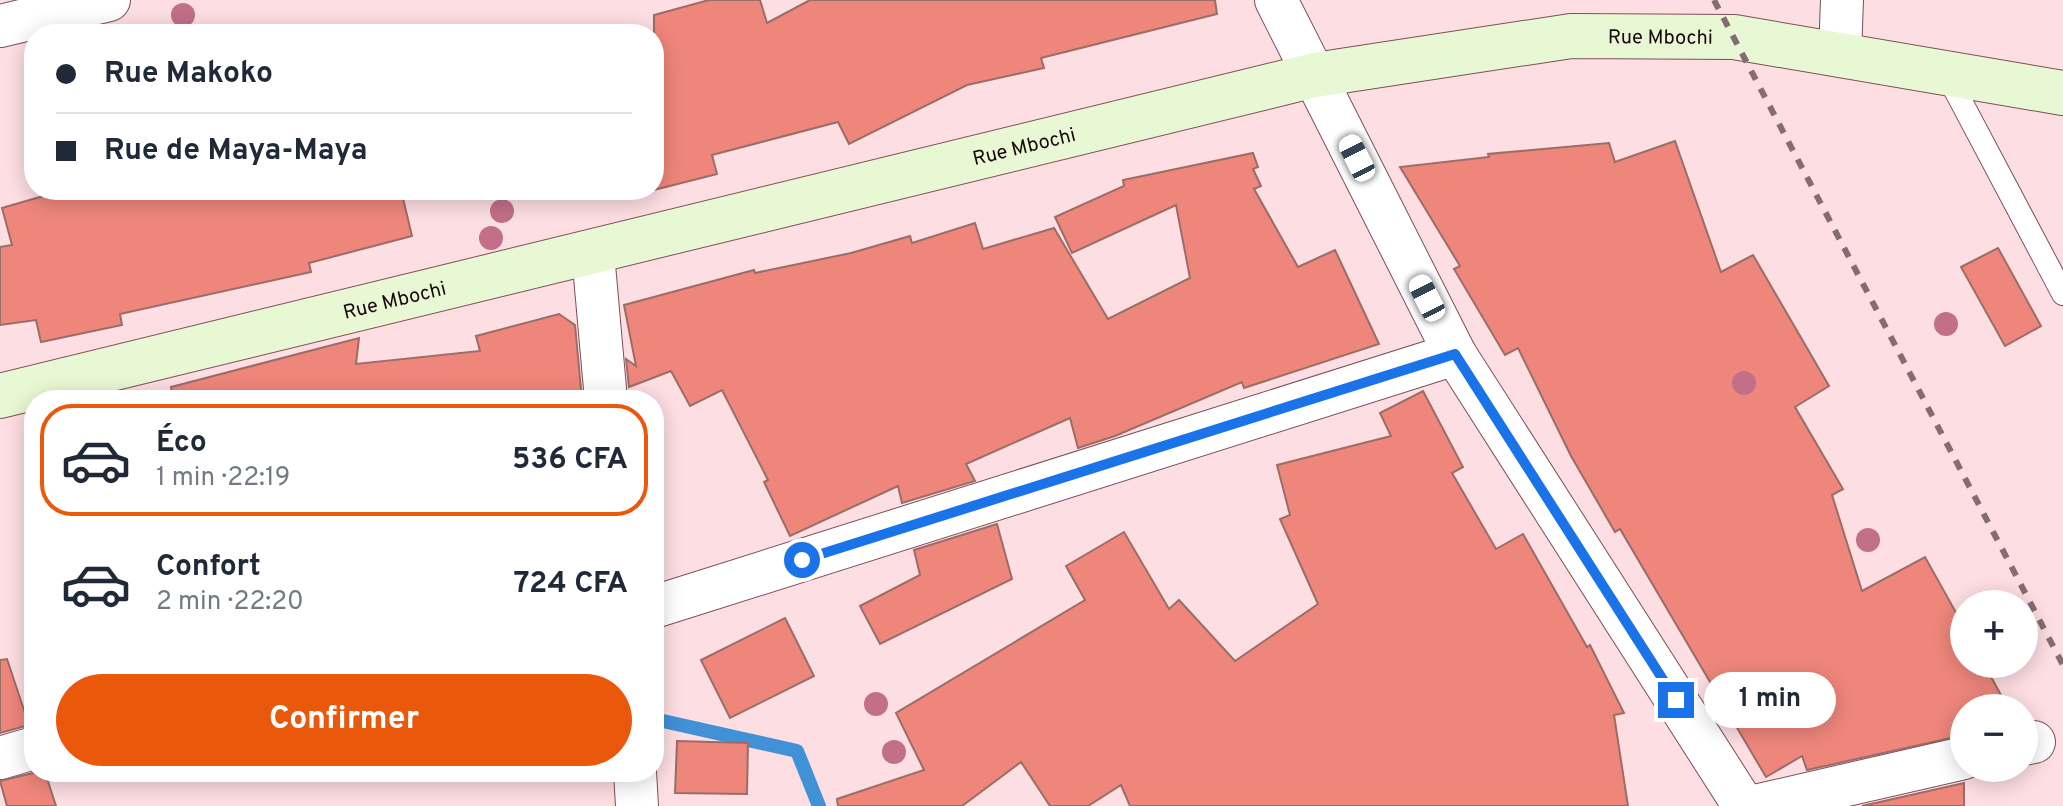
<!DOCTYPE html>
<html lang="fr">
<head>
<meta charset="utf-8">
<style>
  :root { --surface:#fff; --page:#f2f2f3; --text:#1f2937; --muted:#747a83; --line:#e0e1e3; --accent:#ea580c }
  body { margin:0; font-family:Overpass,sans-serif; background:var(--page); color:var(--text); height:100vh; display:flex; flex-direction:column; font-size:30px; white-space:nowrap }
  * { box-sizing:border-box; margin:0 }
  p { font-size:26px; color:var(--muted) }
  .icon { flex:none; width:44px; height:44px; fill:none; stroke:currentColor; stroke-width:2; stroke-linecap:round; stroke-linejoin:round }
  .map { position:relative; flex:1; overflow:hidden }
  .panel { position:absolute; left:24px; top:390px; width:640px; height:392px; display:flex; flex-direction:column; background:var(--surface); border-radius:32px; box-shadow:0 4px 20px #0003 }
  .panel>* { flex:none }
  .banner { position:absolute; left:24px; top:24px; width:640px; height:176px; border-radius:32px; box-shadow:0 4px 20px #0003; display:grid; align-content:center; height:176px; padding:0 32px; background:var(--surface) }
  .fabs { position:absolute; left:1950px; top:590px; display:grid; gap:16px }
  .fabs a { display:grid; place-items:center; width:88px; height:88px; border-radius:50%; background:var(--surface); box-shadow:0 4px 20px #0003; font-size:40px }
  .end { position:absolute; width:36px; height:36px; margin:-18px; border:10px solid #1a73e8; background:#fff; box-shadow:0 0 0 4px #fff }
  .from { border-radius:50% }
  .bubble { position:absolute; height:56px; border-radius:28px; background:var(--surface); box-shadow:0 4px 20px #0003; font-size:26px; font-weight:700; line-height:56px; text-align:center }
  .car { position:absolute; width:24px; height:48px; margin:-24px -12px; border-radius:10px; box-shadow:0 0 6px 2px #0007; background:linear-gradient(#fff 24%,#345 0 40%,#fff 0 76%,#345 0 86%,#fff 0) }
  .banner b { display:flex; align-items:center; gap:28px; height:76px; font-size:30px }
  .banner b+b { border-top:2px solid var(--line) }
  .banner i { width:20px; height:20px; background:var(--text) }
  ul { padding:14px 0 0; list-style:none }
  li { display:flex; align-items:center; gap:24px; height:112px; margin:0 16px 12px; padding:0 16px; border:4px solid transparent; border-radius:32px }
  li div { flex:1 }
  li b { display:block; font-size:30px }
  li em { font-style:normal; font-weight:700 }
  li.active { border-color:var(--accent) }
  li>.icon { width:72px; height:72px; stroke-width:1.5 }
  .button { display:flex; gap:16px; margin-top:auto; padding:16px 32px }
  .button a { flex:1; height:92px; border-radius:48px; background:var(--accent); color:#fff; font-size:32px; font-weight:700; line-height:92px; text-align:center }
  .map>svg:first-child { display:block }
  .lines { fill:none; stroke-linecap:round; stroke-linejoin:round }
  .stream { stroke:#4191d6; stroke-width:14 }
  .building { fill:#ef867b; stroke:#9a6d67; stroke-width:2 }
  .lane-casing { stroke:#7b5058; stroke-width:24 }
  .street-casing { stroke:#7b5058; stroke-width:44 }
  .secondary-casing { stroke:#7b5058; stroke-width:46 }
  .lane { stroke:#fff; stroke-width:22 }
  .street { stroke:#fff; stroke-width:42 }
  .secondary { stroke:#e9f8d4; stroke-width:44 }
  .rail { stroke:#846d70; stroke-width:6; stroke-dasharray:10 10; stroke-linecap:butt }
  .tree { fill:#c26f89 }
  .route { stroke:#1a73e8; stroke-width:10 }
  .labels { text-anchor:middle; stroke-width:6; stroke-linejoin:round; paint-order:stroke }
  .street-label { font-size:20px; fill:#18080b; stroke:#fff }
</style>
</head>
<body>
<div class="map">
<svg width="2063" height="806" viewBox="0 0 2063 806">
  <rect width="100%" height="100%" fill="#fddee2"/>
  <g class="lines">
    <!-- stream -->
    <polyline class="stream" points="654,719 797,751 819,806"/>
  </g>
  <!-- building -->
  <g class="building">
    <polygon points="709,0 760,0 767,23 810,0 1215,0 1217,14 1041,58 1044,68 967,85 849,144 838,122 712,155 717,174 654,190 654,15"/>
    <polygon points="1675,141 1721,272 1753,255 1829,386 1795,407 1843,489 1832,495 1862,591 1925,557 1964,627 1964,664 1984,664 2008,708 1964,708 1964,735 1807,770 1802,756 1766,777 1620,529 1615,532 1571,456 1518,348 1505,355 1454,269 1460,266 1400,167 1489,157 1488,154 1609,143 1615,162"/>
    <polygon points="1253,153 1258,167 1253,169 1261,186 1254,189 1298,267 1335,250 1379,344 1244,388 1242,382 1115,436 1078,448 1070,418 966,464 975,481 902,503 898,486 790,536 764,482 768,480 722,390 690,406 671,371 629,387 626,359 636,366 624,305 754,270 755,273 851,253 910,236 912,243 975,223 983,249 1054,228 1108,319 1190,278 1176,205 1072,253 1055,217 1124,186 1123,180"/>
    <polygon points="64,190 401,190 412,236 309,263 311,272 120,314 122,325 41,342 36,320 0,325 0,247 12,245 2,208"/>
    <polygon points="1998,248 2041,326 2005,346 1961,267"/>
    <polygon points="559,314 575,325 582,400 173,400 171,387 359,338 356,364 480,351 476,336"/>
    <polygon points="1423,391 1463,467 1452,473 1496,549 1523,534 1587,647 1590,645 1624,713 1614,715 1628,806 1130,806 1121,785 1088,806 1050,806 1021,762 962,806 838,806 837,799 924,770 896,713 1085,600 1066,566 1124,532 1169,609 1179,600 1235,661 1318,604 1280,519 1290,515 1277,465 1391,436 1380,413"/>
    <polygon points="997,524 1012,579 880,644 860,606 920,575 914,550"/>
    <polygon points="785,618 814,676 730,718 701,660"/>
    <polygon points="7,659 29,725 0,733 0,660"/>
    <polygon points="677,741 748,743 747,794 675,793"/>
    <polygon points="37,772 45,772 56,806 7,806 0,781"/>
    <polygon points="1964,783 1964,806 1862,806"/>
  </g>
  <g class="lines">
    <defs>
      <polyline id="lane" points="1946,73 2063,294"/>
      <g id="street">
        <polyline points="1276,0 1455,354 1744,806"/>
        <polyline points="0,26 109,0"/>
        <polyline points="1840,54 1842,0"/>
        <polyline points="593,254 606,400"/>
        <polyline points="654,607 1455,354"/>
        <polyline points="2024,744 2034,742"/>
        <polyline points="0,758 34,748"/>
        <polyline points="635,772 637,806"/>
        <polyline points="1755,806 1964,758"/>
      </g>
      <g id="secondary">
        <path id="s1" d="M0,396L1315,75L1571,36L1734,37L2063,93"/>
      </g>
    </defs>
    <!-- lane casing -->
    <use href="#lane" class="lane-casing"/>
    <!-- street casing -->
    <use href="#street" class="street-casing"/>
    <!-- secondary casing -->
    <use href="#secondary" class="secondary-casing"/>
    <!-- lane -->
    <use href="#lane" class="lane"/>
    <!-- street -->
    <use href="#street" class="street"/>
    <!-- secondary -->
    <use href="#secondary" class="secondary"/>
    <!-- rail -->
    <polyline class="rail" points="1714,0 2063,665"/>
  </g>
  <!-- trees -->
  <g class="tree">
    <circle cx="183" cy="15" r="12"/>
    <circle cx="502" cy="211" r="12"/>
    <circle cx="491" cy="238" r="12"/>
    <circle cx="1946" cy="324" r="12"/>
    <circle cx="1744" cy="383" r="12"/>
    <circle cx="1868" cy="540" r="12"/>
    <circle cx="876" cy="704" r="12"/>
    <circle cx="894" cy="752" r="12"/>
  </g>
  <g class="lines">
    <!-- route -->
    <polyline class="route" points="802,560 1455,354 1676,700"/>
  </g>
  <g class="labels">
    <!-- street labels -->
    <g class="street-label">
      <text dy="7" stroke="none"><textPath href="#s1" startOffset="1702">Rue Mbochi</textPath></text>
      <text dy="7" stroke="none"><textPath href="#s1" startOffset="1054">Rue Mbochi</textPath></text>
      <text dy="7" stroke="none"><textPath href="#s1" startOffset="406">Rue Mbochi</textPath></text>
    </g>
  </g>
</svg>
<div class="fabs">
<a>+</a>
<a>−</a>
</div>
<i class="end from" style="left:802px;top:560px"></i>
<i class="end" style="left:1676px;top:700px"></i>
<div class="bubble" style="left:1704px;top:672px;width:132px">1 min</div>
<i class="car" style="left:1357px;top:158px;rotate:333deg"></i>
<i class="car" style="left:1427px;top:298px;rotate:333deg"></i>
<div class="banner">
<b><i class="from"></i>Rue Makoko</b>
<b><i></i>Rue de Maya-Maya</b>
</div>
<section class="panel">
<ul>
<li class="active"><svg class="icon" aria-label="car" viewBox="0 0 24 24"><path d="M5 17H2v-5l4-1 3-4h7l3 4 3 1v5h-3M9 17h6M6 11h13"/><circle cx="7" cy="17" r="2"/><circle cx="17" cy="17" r="2"/></svg><div><b>Éco</b><p>1 min · 22:19</p></div><em>536 CFA</em></li>
<li><svg class="icon" aria-label="car" viewBox="0 0 24 24"><path d="M5 17H2v-5l4-1 3-4h7l3 4 3 1v5h-3M9 17h6M6 11h13"/><circle cx="7" cy="17" r="2"/><circle cx="17" cy="17" r="2"/></svg><div><b>Confort</b><p>2 min · 22:20</p></div><em>724 CFA</em></li>
</ul>
<div class="button"><a>Confirmer</a></div>
</section>
</div>
</body>
</html>
